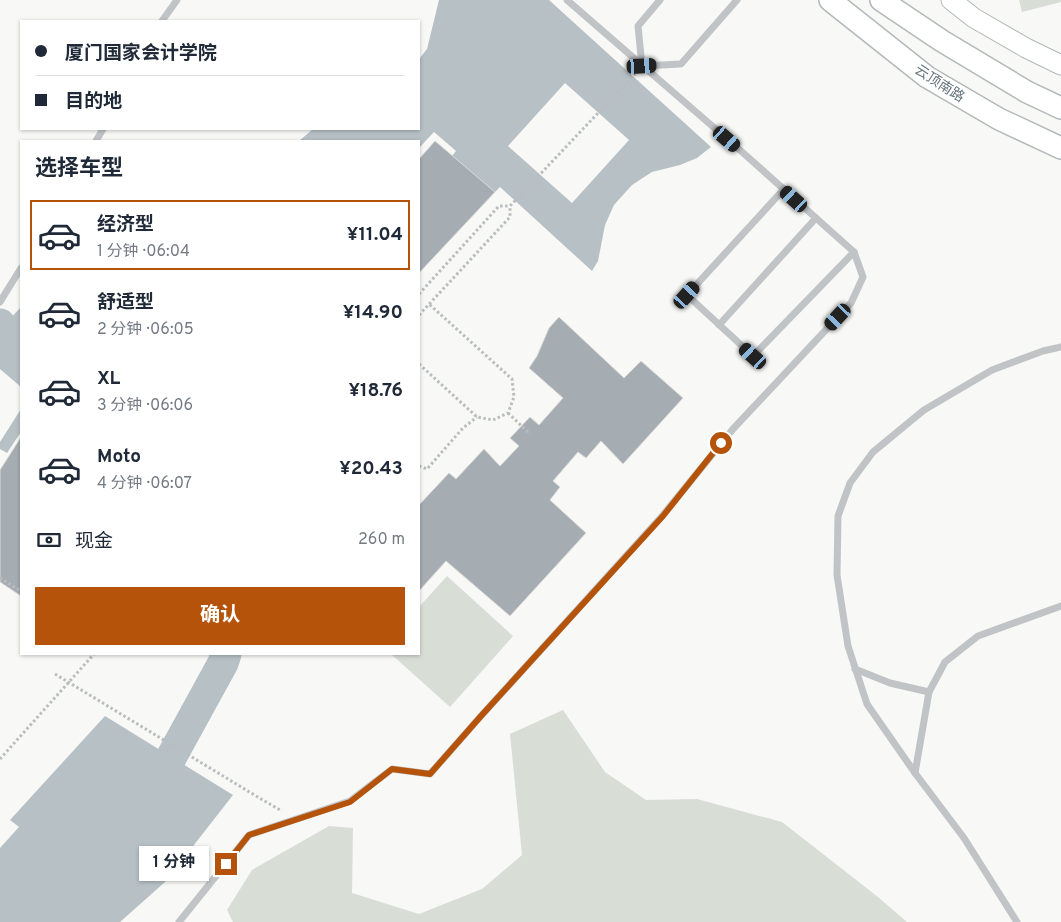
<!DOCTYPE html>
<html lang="zh">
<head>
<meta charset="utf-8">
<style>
  :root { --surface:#fff; --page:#f6f6f7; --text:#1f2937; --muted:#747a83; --line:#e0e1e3; --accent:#b45309 }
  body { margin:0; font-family:Overpass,"Noto Sans SC",sans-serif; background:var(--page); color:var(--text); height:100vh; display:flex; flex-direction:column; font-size:19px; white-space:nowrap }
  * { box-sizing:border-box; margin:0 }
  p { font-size:16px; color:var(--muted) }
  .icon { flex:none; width:28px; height:28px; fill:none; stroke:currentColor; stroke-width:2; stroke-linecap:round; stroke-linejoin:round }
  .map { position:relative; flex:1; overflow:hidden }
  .details { position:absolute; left:20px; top:140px; width:400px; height:515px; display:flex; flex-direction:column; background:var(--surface); border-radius:0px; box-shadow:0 1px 4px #0004 }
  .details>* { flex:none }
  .guide { position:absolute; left:20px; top:20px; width:400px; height:110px; border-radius:0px; box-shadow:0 1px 4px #0004; display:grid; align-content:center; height:110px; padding:0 15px; background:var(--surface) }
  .end { position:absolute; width:22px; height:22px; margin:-11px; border:6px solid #b45309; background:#fff; box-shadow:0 0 0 2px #fff }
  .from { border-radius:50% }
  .bubble { position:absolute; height:35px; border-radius:0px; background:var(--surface); box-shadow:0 1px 4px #0004; font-size:16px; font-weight:700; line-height:35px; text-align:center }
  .car { position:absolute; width:15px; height:30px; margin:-15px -8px; border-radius:6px; box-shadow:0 0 4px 1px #0007; background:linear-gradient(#222 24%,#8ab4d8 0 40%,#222 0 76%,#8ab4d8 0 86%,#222 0) }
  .guide b { display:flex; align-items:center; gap:18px; height:48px; font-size:19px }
  .guide b+b { border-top:1px solid var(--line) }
  .guide i { width:12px; height:12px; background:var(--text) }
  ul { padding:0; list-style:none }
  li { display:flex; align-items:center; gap:15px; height:70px; margin:0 10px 8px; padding:0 5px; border:2px solid transparent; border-radius:0px }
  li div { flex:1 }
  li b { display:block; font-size:19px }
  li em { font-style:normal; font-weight:700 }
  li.selected { border-color:var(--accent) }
  li>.icon { width:45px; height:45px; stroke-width:1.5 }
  h2 { padding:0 15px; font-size:22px; line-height:60px }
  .pay { display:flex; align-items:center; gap:12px; height:55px; padding:0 15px; font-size:19px }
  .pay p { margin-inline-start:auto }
  .primary-button { display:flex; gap:10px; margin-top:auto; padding:10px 15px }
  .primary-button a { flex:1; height:58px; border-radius:0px; background:var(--accent); color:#fff; font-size:20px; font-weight:700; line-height:58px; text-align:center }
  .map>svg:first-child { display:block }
  .green { fill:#d8ddd6 }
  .water { fill:#b7c1c5; fill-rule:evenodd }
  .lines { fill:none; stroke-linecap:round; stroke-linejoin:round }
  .river { stroke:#b7c1c5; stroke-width:31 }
  .building { fill:#a6adb2; stroke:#dadad8 }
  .secondary-casing { stroke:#b3b8bb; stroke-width:21 }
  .primary-casing { stroke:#b4b8bb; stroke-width:24 }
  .path { stroke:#babdbf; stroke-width:3; stroke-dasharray:2.5 2.5; stroke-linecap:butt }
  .lane { stroke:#c0c4c7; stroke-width:7 }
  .secondary { stroke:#fff; stroke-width:19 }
  .primary { stroke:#fff; stroke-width:21 }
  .route { stroke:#b45309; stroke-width:6 }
  .labels { text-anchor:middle; stroke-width:5; stroke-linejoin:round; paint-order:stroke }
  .street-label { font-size:14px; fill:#66747d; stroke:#fff }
</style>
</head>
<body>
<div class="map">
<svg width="1061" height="922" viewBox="0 0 1061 922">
  <rect width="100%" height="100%" fill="#f8f8f6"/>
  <!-- green -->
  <g class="green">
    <polygon points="1019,0 1061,0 1061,2 1022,12"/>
    <polygon points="447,576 513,636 450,707 391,654 419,654 419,607"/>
    <polygon points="563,710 605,772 646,800 697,799 782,822 878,897 907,922 233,922 227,910 252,870 329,826 353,828 352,893 419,914 482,889 522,855 510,734"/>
  </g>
  <!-- water -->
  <g class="water">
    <path d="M439,0H549L711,147L697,158L680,165L652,172L632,185L614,205L605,225L598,261L592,271L500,187L495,192L452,156L456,151L434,132L419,148V141H299L313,129H419V59L427,49ZM565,83L629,140L572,203L508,146Z"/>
    <polygon points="20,308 21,309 21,387 0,369 0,330"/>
    <polygon points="21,409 21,432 7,453 0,449 0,442"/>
    <polygon points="105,716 233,795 165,882 120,922 0,922 0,848 19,827 10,820"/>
  </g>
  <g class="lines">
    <!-- river -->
    <g class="river">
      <polyline points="0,324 21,348"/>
      <polyline points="150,793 156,785 223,663 226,654"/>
    </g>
  </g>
  <!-- building -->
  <g class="building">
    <polygon points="435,141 495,192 419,273 419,159"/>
    <polygon points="559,317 624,378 641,361 683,398 623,464 601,441 586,458 578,452 553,481 560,487 550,500 586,533 510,616 446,561 419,591 419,505 449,473 456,479 484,449 500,466 519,446 510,438 530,417 539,425 563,398 529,368 537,356 549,328"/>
    <polygon points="21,437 21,596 0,582 0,470"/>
  </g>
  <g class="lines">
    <defs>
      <polyline id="secondary" points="951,0 974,18 1026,48 1061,65"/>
      <g id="primary">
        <polyline points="830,0 927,77 999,119 1061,148"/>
        <polyline points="881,0 942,41 1027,92 1061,108"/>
      </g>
    </defs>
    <!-- secondary casing -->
    <use href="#secondary" class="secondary-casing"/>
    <!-- primary casing -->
    <use href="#primary" class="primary-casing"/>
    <!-- path -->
    <g class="path">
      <polyline points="419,294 499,206 510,206"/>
      <polyline points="419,315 510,217 510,206 635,74"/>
      <polyline points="419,364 477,417 493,420 508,413 514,397 512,379 429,304"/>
      <polyline points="508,413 530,434"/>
      <polyline points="419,466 427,469 463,428 477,417"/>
      <polyline points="0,578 21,591"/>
      <polyline points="55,674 256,796 282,811"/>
      <polyline points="0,759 94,654"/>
    </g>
    <!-- lane -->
    <g class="lane">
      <polyline points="660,0 638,26 642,66 681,64 737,0"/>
      <polyline points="162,21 177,0"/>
      <polyline points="96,141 103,129"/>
      <polyline points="784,189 687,295 753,356 854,252"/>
      <polyline points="0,302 21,268"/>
      <polyline points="719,325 816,218"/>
      <polyline points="855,669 890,683 929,692"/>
      <polyline points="915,773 929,692 945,662 978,636 1061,606"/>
      <polyline points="179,922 249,835 350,801 392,769 430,774 481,716 663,515 733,429 851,303 863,277 854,252 741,151 567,0"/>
      <polyline points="1017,922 964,838 915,773 867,704 848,646 837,575 838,516 850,483 873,452 924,410 992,370 1043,351 1061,347"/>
    </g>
    <!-- secondary -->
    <use href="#secondary" class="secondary"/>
    <!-- primary -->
    <use href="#primary" class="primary"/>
  </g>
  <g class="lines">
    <!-- route -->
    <polyline class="route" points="226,864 249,835 350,802 392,769 430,774 481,716 663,516 721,443"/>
  </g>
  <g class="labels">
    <!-- street labels -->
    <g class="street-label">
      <text transform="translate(940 83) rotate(33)" y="5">云顶南路</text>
    </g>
  </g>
</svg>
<i class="end from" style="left:721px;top:443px"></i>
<i class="end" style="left:226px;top:864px"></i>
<div class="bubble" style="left:139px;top:846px;width:70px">1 分钟</div>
<i class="car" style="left:642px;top:66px;rotate:87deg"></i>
<i class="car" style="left:727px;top:139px;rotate:131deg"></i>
<i class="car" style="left:794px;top:199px;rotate:312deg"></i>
<i class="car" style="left:687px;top:295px;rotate:42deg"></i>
<i class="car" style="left:838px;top:317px;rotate:223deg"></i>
<i class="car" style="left:753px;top:356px;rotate:312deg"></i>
<div class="guide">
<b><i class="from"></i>厦门国家会计学院</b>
<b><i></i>目的地</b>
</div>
<section class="details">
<h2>选择车型</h2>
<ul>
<li class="selected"><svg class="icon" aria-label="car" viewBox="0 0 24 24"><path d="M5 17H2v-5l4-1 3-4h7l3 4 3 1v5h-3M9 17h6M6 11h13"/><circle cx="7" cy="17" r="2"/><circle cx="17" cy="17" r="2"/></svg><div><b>经济型</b><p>1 分钟 · 06:04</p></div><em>¥11.04</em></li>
<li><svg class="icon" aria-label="car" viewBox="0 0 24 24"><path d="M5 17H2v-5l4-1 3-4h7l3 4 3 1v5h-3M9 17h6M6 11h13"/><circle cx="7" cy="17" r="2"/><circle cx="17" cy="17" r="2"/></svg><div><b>舒适型</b><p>2 分钟 · 06:05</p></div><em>¥14.90</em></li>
<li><svg class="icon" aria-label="car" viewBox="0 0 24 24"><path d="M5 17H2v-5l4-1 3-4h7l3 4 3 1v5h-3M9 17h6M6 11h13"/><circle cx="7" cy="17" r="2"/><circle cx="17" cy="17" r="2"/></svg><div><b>XL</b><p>3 分钟 · 06:06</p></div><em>¥18.76</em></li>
<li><svg class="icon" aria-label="car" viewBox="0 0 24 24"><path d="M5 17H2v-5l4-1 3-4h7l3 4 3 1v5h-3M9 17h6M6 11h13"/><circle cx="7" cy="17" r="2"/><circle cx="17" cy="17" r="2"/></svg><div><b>Moto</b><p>4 分钟 · 06:07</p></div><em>¥20.43</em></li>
</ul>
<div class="pay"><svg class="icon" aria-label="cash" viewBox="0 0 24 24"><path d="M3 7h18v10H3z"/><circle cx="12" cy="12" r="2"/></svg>现金<p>260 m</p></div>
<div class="primary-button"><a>确认</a></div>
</section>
</div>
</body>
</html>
